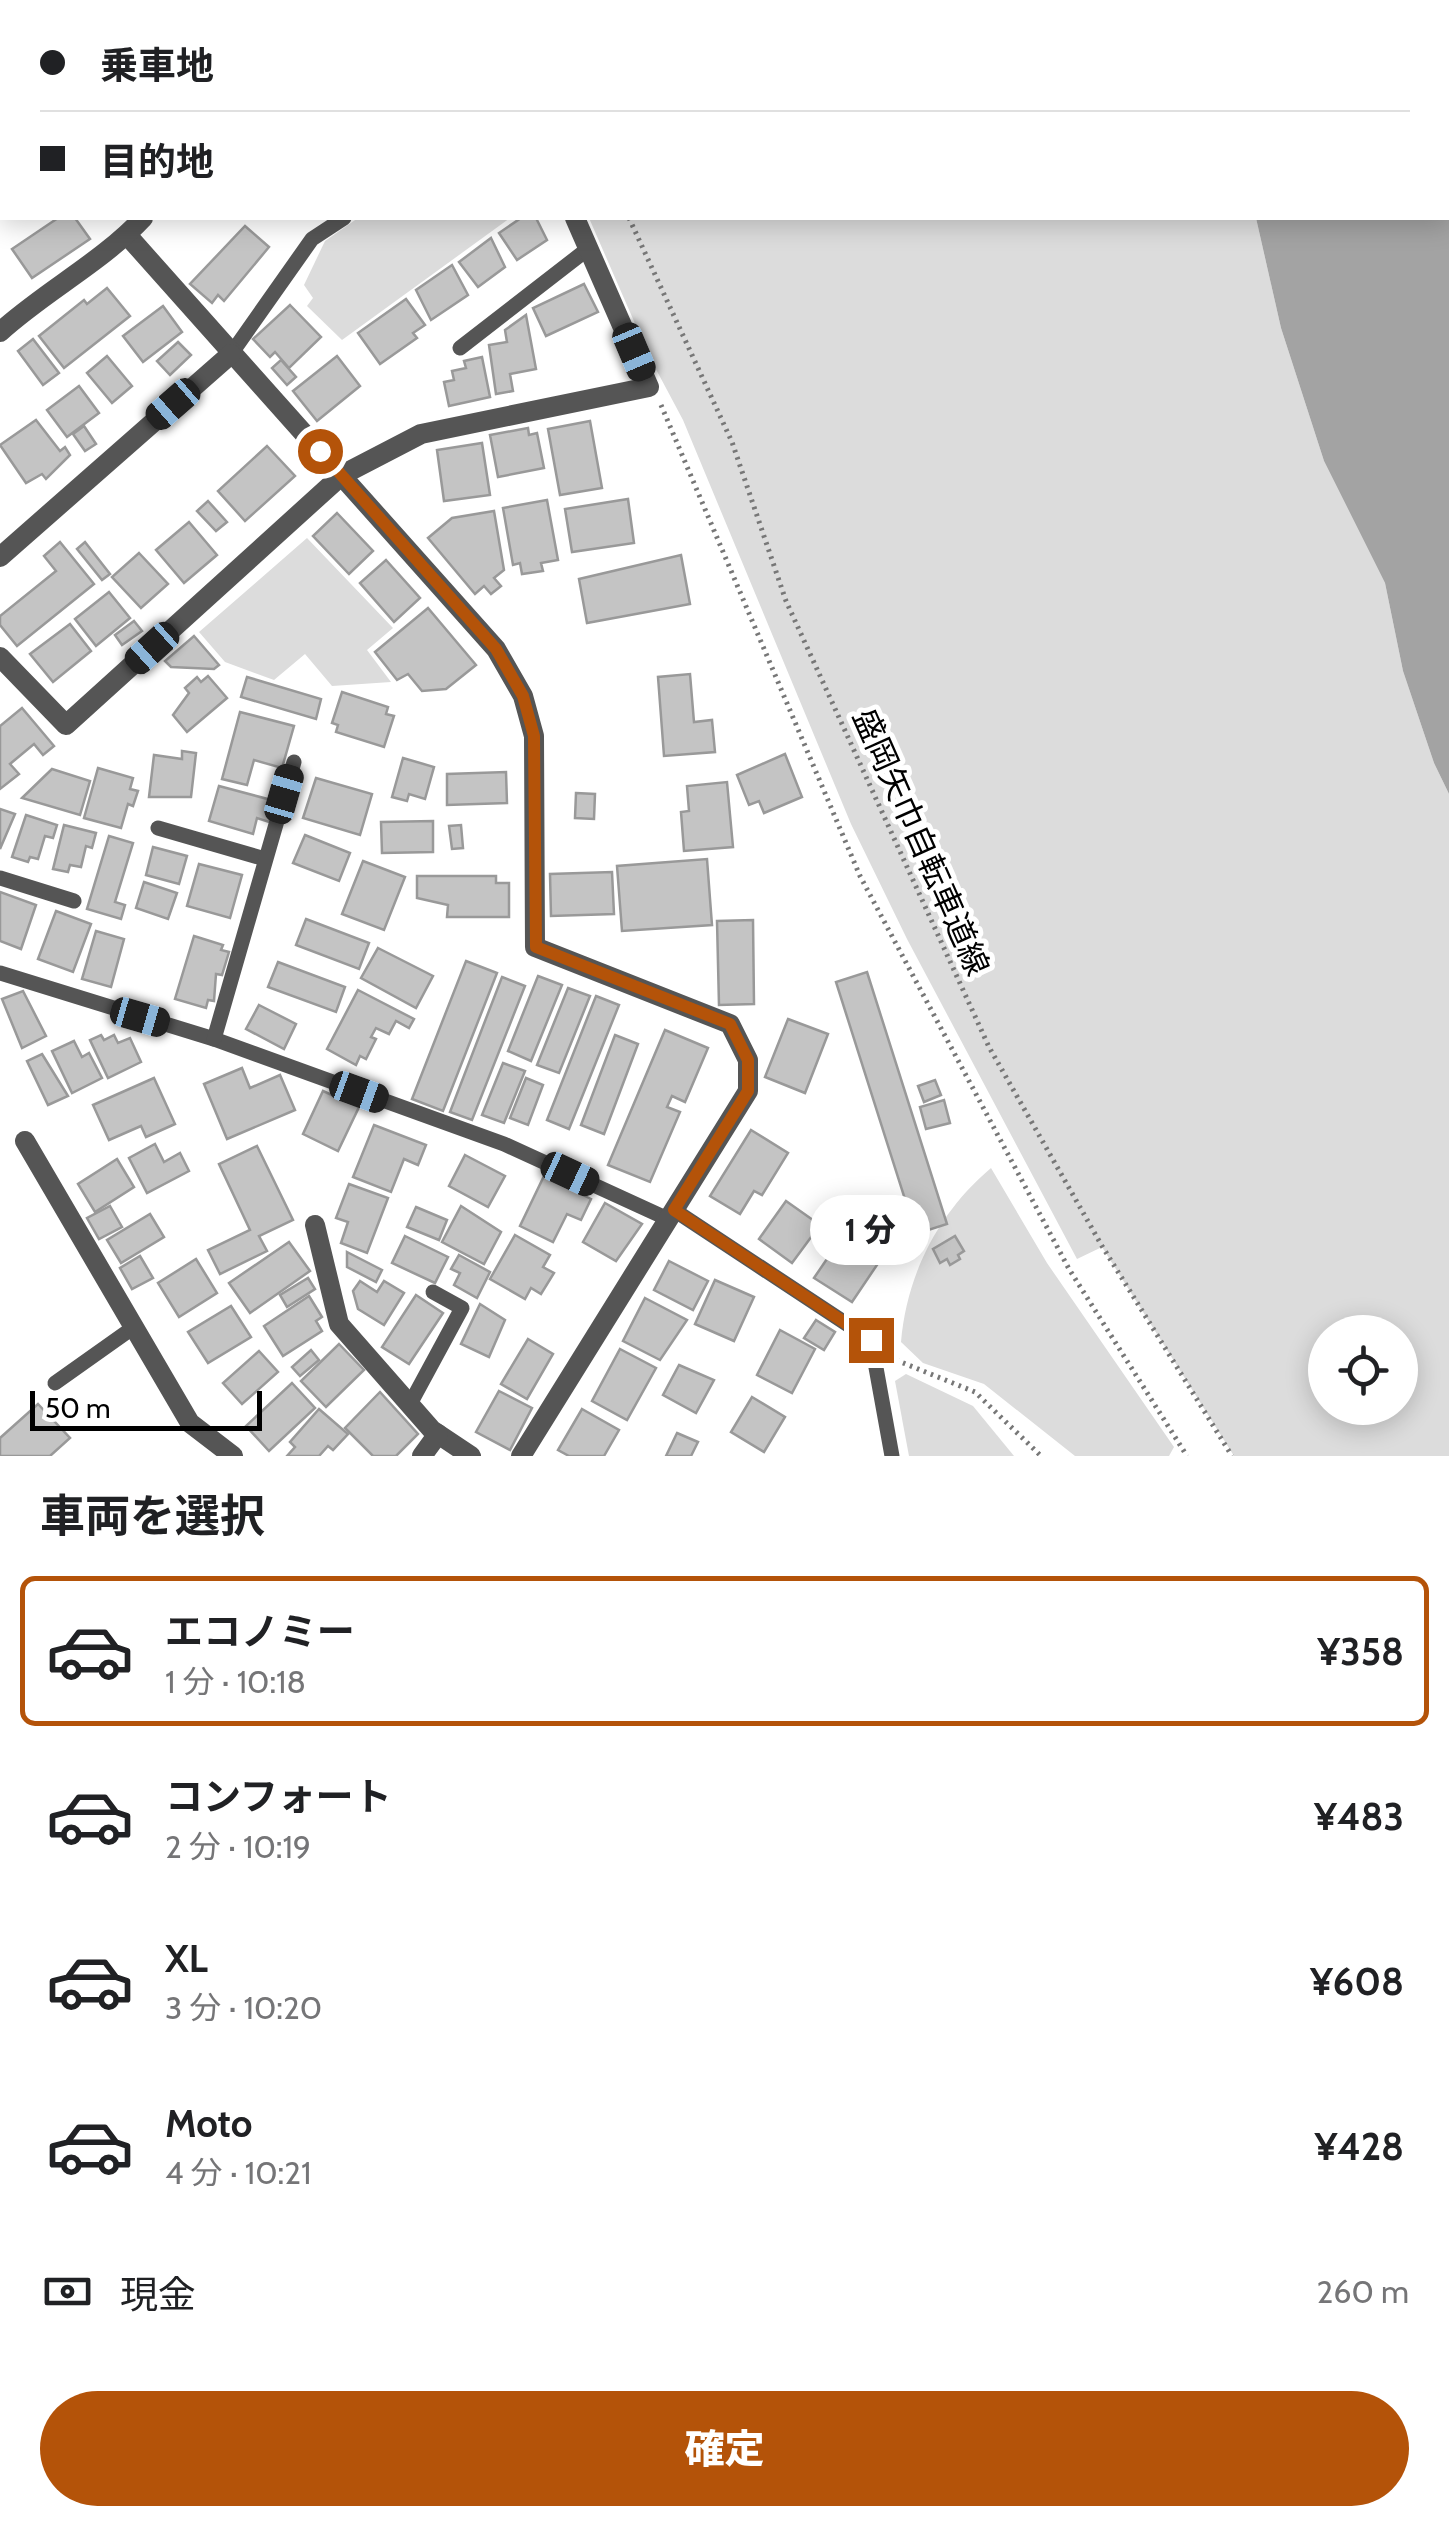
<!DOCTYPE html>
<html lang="ja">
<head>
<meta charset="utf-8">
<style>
  :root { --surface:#fff; --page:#f6f6f6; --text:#202124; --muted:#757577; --line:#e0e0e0; --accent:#b45309 }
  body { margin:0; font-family:Cabin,"Noto Sans JP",sans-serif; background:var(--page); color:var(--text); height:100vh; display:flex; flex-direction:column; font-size:38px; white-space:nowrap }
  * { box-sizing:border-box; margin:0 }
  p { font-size:32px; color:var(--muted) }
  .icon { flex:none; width:55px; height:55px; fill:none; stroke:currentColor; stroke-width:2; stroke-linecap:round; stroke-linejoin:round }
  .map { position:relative; height:1456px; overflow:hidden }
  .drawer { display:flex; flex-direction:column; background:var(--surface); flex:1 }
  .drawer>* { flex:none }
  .banner { position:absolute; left:0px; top:0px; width:1450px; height:220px; box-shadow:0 5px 25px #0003; display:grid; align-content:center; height:220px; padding:0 40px; background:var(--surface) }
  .tools { position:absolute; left:1308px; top:1315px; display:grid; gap:20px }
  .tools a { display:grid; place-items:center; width:110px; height:110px; border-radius:50%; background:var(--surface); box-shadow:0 5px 25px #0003; font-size:50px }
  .scale { position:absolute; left:30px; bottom:25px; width:232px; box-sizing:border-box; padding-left:10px; border:5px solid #000; border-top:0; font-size:28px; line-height:35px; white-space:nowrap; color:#000; -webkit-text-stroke:8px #fff; paint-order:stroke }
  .end { position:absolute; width:45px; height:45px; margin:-22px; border:12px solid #b45309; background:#fff; box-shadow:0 0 0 5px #fff }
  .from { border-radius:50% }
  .bubble { position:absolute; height:70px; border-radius:35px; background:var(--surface); box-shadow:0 5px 25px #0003; font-size:32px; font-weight:800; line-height:70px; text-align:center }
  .car { position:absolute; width:30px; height:60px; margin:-30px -15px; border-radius:12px; box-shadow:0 0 8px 2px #0007; background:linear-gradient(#222 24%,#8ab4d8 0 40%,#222 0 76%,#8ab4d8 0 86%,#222 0) }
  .banner b { display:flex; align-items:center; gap:35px; height:95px; font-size:38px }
  .banner b+b { border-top:2px solid var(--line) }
  .banner i { width:25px; height:25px; background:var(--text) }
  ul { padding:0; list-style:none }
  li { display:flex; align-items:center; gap:30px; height:150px; margin:0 20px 15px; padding:0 20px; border:5px solid transparent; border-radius:15px }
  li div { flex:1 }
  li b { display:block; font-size:38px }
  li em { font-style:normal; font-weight:800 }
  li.on { border-color:var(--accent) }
  li>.icon { width:90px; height:90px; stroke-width:1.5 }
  h2 { padding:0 40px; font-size:45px; line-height:120px }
  .pay { display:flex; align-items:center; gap:25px; height:110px; padding:0 40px; font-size:38px }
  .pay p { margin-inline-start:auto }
  .primary-button { display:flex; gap:20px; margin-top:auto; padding:20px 40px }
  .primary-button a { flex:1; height:115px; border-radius:60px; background:var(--accent); color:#fff; font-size:40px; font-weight:800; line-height:115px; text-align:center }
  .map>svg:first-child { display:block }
  .green { fill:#dcdcdc; fill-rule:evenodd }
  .water { fill:#a3a3a3 }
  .building { fill:#c4c4c4; stroke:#999; stroke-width:2.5 }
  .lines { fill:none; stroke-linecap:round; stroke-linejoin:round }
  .path { stroke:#777; stroke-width:5; stroke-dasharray:2.5 5; stroke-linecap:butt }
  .service { stroke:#555; stroke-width:15 }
  .minor { stroke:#555; stroke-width:20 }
  .route { stroke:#b45309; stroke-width:12 }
  .labels { text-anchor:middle; stroke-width:10; stroke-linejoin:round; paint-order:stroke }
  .street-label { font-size:32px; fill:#000; stroke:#fff }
</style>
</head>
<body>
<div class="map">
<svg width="1449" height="1456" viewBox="0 0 1449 1456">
  <rect width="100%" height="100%" fill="#fff"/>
  <!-- green -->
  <g class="green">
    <polygon points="484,0 1212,0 1213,2 485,2"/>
    <polygon points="358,218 510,218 342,340 307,306 313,298 304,285 325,241"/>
    <path d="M589,218H1256L1281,328L1324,461L1385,583L1403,671L1434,763L1449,794V1456H1234L1102,1247L1077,1259L907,939L851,824L683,420L650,358ZM1325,1332H1400V1408H1325Z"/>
    <polygon points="307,538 393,628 367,650 391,682 332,686 305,654 274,680 225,662 199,632"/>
    <path d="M991,1168L1047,1263L1174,1447L1169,1456H1075L984,1384L923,1363L901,1342C907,1273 939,1212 991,1168Z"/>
    <polygon points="906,1374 973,1406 1014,1456 909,1456 895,1381"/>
  </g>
  <!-- water -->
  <polygon class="water" points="1212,0 1449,0 1449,794 1434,763 1403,671 1385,583 1324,461 1281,328 1256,218 1448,218 1448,2"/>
  <!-- building -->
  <g class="building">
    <polygon points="58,218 75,218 90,239 32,278 12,249"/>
    <polygon points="521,218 536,218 547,240 517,260 499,233"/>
    <polygon points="245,226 269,247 224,301 218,295 212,303 190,284"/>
    <polygon points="491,238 505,267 478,287 459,262"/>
    <polygon points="452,265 468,295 431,320 416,290"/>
    <polygon points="584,284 598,312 546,336 533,308"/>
    <polygon points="107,288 130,316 64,368 39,336 84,300 87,304"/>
    <polygon points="406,299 425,325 413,333 417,338 380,364 358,333"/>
    <polygon points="290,305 321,337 289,368 275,352 270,357 253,339"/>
    <polygon points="163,306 182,332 143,362 123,336"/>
    <polygon points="526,315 536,369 510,374 513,391 496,394 489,345 507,342 505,330"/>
    <polygon points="33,339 59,373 43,385 18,351"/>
    <polygon points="178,342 191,355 170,375 157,361"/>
    <polygon points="107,356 132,386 112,403 87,373"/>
    <polygon points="337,356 360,386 317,421 293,391"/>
    <polygon points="482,357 490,397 449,406 444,382 454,380 452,371 466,368 464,361"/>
    <polygon points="281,360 296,377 287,385 272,368"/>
    <polygon points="79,386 99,413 67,437 47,410"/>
    <polygon points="36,420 60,451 65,447 70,455 46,479 42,474 26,483 0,445"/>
    <polygon points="590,421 602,488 560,495 548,429"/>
    <polygon points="84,426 96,444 85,451 73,434"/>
    <polygon points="528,428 529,435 537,433 544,468 498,477 490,435"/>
    <polygon points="482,443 490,495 444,501 437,450"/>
    <polygon points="267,446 295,476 245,521 218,491"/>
    <polygon points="628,499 634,543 572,552 565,509"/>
    <polygon points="547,500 558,560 541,563 543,571 522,574 520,563 513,565 503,508"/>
    <polygon points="208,501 227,522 216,531 197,511"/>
    <polygon points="494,511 504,570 494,578 501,586 491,594 484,586 475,594 428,538 452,518"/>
    <polygon points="337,513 373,551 349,574 313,536"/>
    <polygon points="189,522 217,555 184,583 156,550"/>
    <polygon points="60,542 94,584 17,646 0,625 0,616 56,571 44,556"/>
    <polygon points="85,542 110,574 102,580 77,549"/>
    <polygon points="139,553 168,584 141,608 112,577"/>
    <polygon points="681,555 690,604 587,623 579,579"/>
    <polygon points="386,560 420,598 394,622 360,583"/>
    <polygon points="109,592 130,618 96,646 75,619"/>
    <polygon points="428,608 476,665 446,689 422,691 408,674 397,680 375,652"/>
    <polygon points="134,621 142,631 122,645 115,635"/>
    <polygon points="70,624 91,651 53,682 30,654"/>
    <polygon points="194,636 219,665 214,669 171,667 165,661"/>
    <polygon points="690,674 694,722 712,720 715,752 664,756 658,677"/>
    <polygon points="208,676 227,698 187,732 173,715 189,693 185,688 197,677 201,682"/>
    <polygon points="247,677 321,699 316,719 241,697"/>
    <polygon points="342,692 388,707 386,714 394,716 384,747 336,732 338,725 332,723"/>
    <polygon points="22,708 54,746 43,755 34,744 10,764 19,774 0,789 0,726"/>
    <polygon points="240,712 294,726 282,768 254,760 247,785 222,779"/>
    <polygon points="182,751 196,753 191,797 149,797 154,755 182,759"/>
    <polygon points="785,754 802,797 764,813 759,801 749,805 737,775"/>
    <polygon points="403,758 434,767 425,799 409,794 407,801 392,797"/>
    <polygon points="98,768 133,778 130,789 138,791 133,806 128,804 121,828 84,818"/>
    <polygon points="52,769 90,781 80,815 22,798"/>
    <polygon points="506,772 507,803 447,805 447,774"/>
    <polygon points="316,778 372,794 360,835 303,818"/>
    <polygon points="727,782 733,847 684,851 681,812 689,811 687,786"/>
    <polygon points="219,786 275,801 269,822 257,818 253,834 209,821"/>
    <polygon points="576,793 595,794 594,819 575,818"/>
    <polygon points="0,809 15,814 0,849"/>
    <polygon points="26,815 57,825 53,838 45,836 38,859 30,857 28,862 12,857"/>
    <polygon points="433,821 433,852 382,853 381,822"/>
    <polygon points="64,825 96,833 92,848 86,846 81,867 70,865 68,872 53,869"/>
    <polygon points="461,825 463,848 452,849 449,826"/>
    <polygon points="305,835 350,853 339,881 293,863"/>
    <polygon points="109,836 133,843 115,902 125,905 121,919 87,909"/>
    <polygon points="153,847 187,856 179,884 146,875"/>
    <polygon points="707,859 712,925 622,931 617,866"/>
    <polygon points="363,861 405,877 384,930 342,914"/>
    <polygon points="199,864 242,875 230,918 187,906"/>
    <polygon points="612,872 614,914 551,916 550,874"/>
    <polygon points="417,876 496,876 496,883 509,883 509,917 447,917 448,905 417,898"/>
    <polygon points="144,882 177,893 168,919 136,908"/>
    <polygon points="0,892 36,905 21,949 0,941"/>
    <polygon points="56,911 91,924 73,972 38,959"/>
    <polygon points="306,919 369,943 359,969 296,945"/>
    <polygon points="753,920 754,1004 719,1005 717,921"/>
    <polygon points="96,931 124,939 111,987 82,979"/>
    <polygon points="194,936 223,945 221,950 229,952 222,975 216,974 214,1001 208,1000 206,1008 175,999"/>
    <polygon points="378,948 433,976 416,1008 361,978"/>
    <polygon points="466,961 497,973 443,1111 412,1099"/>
    <polygon points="278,962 345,987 336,1012 268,987"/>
    <polygon points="867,972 947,1224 916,1234 836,982"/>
    <polygon points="538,976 562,985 531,1061 508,1051"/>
    <polygon points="502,977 525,986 472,1120 450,1112"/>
    <polygon points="568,988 590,996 559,1073 537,1065"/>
    <polygon points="358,990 414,1019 409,1028 396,1021 389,1034 376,1028 371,1037 376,1039 366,1059 360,1056 356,1065 327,1049"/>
    <polygon points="23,991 46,1036 22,1048 2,999"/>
    <polygon points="596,996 619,1005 569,1129 547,1120"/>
    <polygon points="259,1005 296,1024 284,1049 246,1029"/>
    <polygon points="788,1019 828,1034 805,1093 765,1077"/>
    <polygon points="665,1030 708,1048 685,1102 672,1096 667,1107 680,1112 650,1182 608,1165"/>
    <polygon points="101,1035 104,1040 114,1035 118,1043 130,1038 141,1062 108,1078 90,1040"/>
    <polygon points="615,1035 638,1044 604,1134 581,1125"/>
    <polygon points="74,1041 82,1057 89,1053 102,1078 72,1093 52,1051"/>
    <polygon points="42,1054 68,1096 48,1105 27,1061"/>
    <polygon points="503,1063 525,1071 504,1123 482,1115"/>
    <polygon points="242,1068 250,1088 280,1075 295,1110 227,1139 204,1084"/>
    <polygon points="154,1078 175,1124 146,1137 141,1126 109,1140 93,1105"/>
    <polygon points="526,1078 543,1085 528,1125 510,1118"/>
    <polygon points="935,1080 941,1095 924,1102 918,1086"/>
    <polygon points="323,1091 359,1107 338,1151 303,1134"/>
    <polygon points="944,1100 950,1123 926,1129 920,1107"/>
    <polygon points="374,1125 426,1145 418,1165 404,1159 391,1192 353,1177"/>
    <polygon points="751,1130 788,1153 762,1195 754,1191 740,1214 710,1196"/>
    <polygon points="155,1144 164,1162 180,1153 189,1171 147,1193 129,1158"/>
    <polygon points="257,1146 293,1220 259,1236 267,1251 220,1274 208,1250 250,1230 219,1164"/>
    <polygon points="465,1155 505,1176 488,1207 449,1186"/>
    <polygon points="117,1159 134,1187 95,1212 78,1184"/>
    <polygon points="544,1176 591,1199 581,1220 567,1214 553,1242 520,1226"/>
    <polygon points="349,1184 388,1198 367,1253 341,1243 348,1222 336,1218"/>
    <polygon points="786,1201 820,1225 792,1263 759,1239"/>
    <polygon points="605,1203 642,1224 616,1261 583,1242"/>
    <polygon points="110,1206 122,1227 99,1239 87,1218"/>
    <polygon points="461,1206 501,1232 484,1264 442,1242"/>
    <polygon points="416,1207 447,1220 439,1240 407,1227"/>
    <polygon points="150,1214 164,1237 121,1263 107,1240"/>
    <polygon points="848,1228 885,1253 852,1302 814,1278"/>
    <polygon points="515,1235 550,1255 543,1267 554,1273 541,1294 531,1288 525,1299 490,1279"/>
    <polygon points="405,1236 448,1257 435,1283 392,1263"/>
    <polygon points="955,1236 964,1251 958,1255 960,1259 950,1265 947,1259 940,1263 933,1249"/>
    <polygon points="289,1242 310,1271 250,1313 229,1283"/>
    <polygon points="347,1252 382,1270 376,1282 347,1267"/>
    <polygon points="459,1255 490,1272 477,1298 454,1285 460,1273 451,1269"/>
    <polygon points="140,1256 153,1278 132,1289 120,1268"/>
    <polygon points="196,1259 217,1293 179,1317 158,1283"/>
    <polygon points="669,1261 708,1281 693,1310 654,1290"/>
    <polygon points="308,1278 315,1289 287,1307 280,1295"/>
    <polygon points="715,1280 754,1297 734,1341 695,1324"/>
    <polygon points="360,1281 377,1292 384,1281 404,1293 384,1325 358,1309 353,1291"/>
    <polygon points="416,1295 443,1313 409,1364 382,1347"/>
    <polygon points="309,1296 322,1317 316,1321 322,1331 283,1356 264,1326"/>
    <polygon points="645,1298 687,1320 660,1360 623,1341"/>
    <polygon points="480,1304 505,1320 489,1357 461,1344"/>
    <polygon points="231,1306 251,1337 208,1363 188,1332"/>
    <polygon points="816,1320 835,1332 824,1350 804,1338"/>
    <polygon points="780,1330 815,1349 792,1393 757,1375"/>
    <polygon points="528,1339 553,1354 527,1399 501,1384"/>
    <polygon points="339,1344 364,1370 326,1407 301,1381"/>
    <polygon points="620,1349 656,1368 627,1420 592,1401"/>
    <polygon points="311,1350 319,1360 300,1376 292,1367"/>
    <polygon points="259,1351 278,1372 242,1404 223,1383"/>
    <polygon points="679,1365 714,1380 696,1413 663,1395"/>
    <polygon points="292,1383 315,1408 269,1451 246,1426"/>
    <polygon points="499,1391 532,1408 510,1450 476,1432"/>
    <polygon points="380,1392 418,1434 396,1456 373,1456 345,1428"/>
    <polygon points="752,1397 785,1417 764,1452 731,1432"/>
    <polygon points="38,1404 70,1438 50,1456 0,1456 0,1438"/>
    <polygon points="319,1409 348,1434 333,1450 328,1446 319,1456 287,1456 295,1447 290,1442"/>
    <polygon points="582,1409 619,1430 604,1456 569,1456 558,1450"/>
    <polygon points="677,1433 698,1442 691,1456 666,1456"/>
  </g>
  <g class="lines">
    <!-- path -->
    <g class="path">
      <polyline points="516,0 517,2"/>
      <polyline points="629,218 732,442 786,601 989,1047 1102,1246 1232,1456"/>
      <polyline points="661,405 860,876 1069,1269 1187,1456"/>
      <polyline points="896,1360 975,1392 1041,1456"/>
    </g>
    <!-- service -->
    <g class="service">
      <polyline points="10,0 11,2"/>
      <polyline points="390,2 394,0"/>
      <polyline points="0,56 2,56"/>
      <polyline points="460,348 589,248"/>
      <polyline points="231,354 312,239 344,218"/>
      <polyline points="158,828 265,859"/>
      <polyline points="0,878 74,901"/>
      <polyline points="0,973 214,1039 504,1144 668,1219"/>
      <polyline points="214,1039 294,762"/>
      <polyline points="674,1210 871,1340 892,1456"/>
      <polyline points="55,1383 134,1327"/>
      <polyline points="409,1406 462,1308 433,1292"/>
    </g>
    <!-- minor -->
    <g class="minor">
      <polyline points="470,0 471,2"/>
      <polyline points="127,235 496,649 523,696 534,736 535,947 730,1024 748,1060 748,1091 521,1456"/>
      <path d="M0,332C45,291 102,262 143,218"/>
      <polyline points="0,557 231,354"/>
      <polyline points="0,657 66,725 342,475 421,434 649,387 575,218"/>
      <polyline points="25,1141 190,1423 233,1456"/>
      <polyline points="315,1225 339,1324 432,1430 471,1456"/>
      <polyline points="422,1456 438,1434"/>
    </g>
  </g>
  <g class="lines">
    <!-- route -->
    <polyline class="route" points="320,451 496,649 523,696 534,736 536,947 730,1024 748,1060 748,1091 674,1210 871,1340"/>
  </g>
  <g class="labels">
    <!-- street labels -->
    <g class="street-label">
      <text transform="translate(921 842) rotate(66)" y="11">盛岡矢巾自転車道線</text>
    </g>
  </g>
</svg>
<div class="tools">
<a><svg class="icon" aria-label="locate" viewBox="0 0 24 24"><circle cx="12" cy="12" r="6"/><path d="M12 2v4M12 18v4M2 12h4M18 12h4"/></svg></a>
</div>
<div class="scale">50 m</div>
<i class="end from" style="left:320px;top:451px"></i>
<i class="end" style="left:871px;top:1340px"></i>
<div class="bubble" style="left:810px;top:1195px;width:120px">1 分</div>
<i class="car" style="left:634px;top:352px;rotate:157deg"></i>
<i class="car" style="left:173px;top:404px;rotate:229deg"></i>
<i class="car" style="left:152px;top:648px;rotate:228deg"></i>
<i class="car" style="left:284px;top:794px;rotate:16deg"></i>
<i class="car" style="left:140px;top:1017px;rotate:106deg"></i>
<i class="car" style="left:359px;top:1092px;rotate:110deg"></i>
<i class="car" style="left:570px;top:1174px;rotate:115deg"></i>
<div class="banner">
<b><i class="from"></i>乗車地</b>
<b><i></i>目的地</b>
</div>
</div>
<section class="drawer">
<h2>車両を選択</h2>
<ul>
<li class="on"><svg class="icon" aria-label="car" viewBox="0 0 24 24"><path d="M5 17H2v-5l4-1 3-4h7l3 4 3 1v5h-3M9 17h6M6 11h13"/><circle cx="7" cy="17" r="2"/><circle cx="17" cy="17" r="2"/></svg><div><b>エコノミー</b><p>1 分 · 10:18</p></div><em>¥358</em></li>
<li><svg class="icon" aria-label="car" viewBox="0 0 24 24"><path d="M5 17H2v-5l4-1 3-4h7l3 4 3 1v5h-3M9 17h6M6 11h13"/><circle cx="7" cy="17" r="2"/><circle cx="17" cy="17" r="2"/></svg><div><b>コンフォート</b><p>2 分 · 10:19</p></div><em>¥483</em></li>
<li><svg class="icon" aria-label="car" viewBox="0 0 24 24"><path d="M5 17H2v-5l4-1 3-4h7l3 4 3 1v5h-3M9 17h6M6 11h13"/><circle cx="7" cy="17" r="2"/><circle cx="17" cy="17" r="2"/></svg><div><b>XL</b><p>3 分 · 10:20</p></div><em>¥608</em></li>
<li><svg class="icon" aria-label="car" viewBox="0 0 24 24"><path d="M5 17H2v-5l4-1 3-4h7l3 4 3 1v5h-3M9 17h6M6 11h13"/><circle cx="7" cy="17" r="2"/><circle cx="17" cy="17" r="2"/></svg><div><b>Moto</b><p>4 分 · 10:21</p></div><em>¥428</em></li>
</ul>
<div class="pay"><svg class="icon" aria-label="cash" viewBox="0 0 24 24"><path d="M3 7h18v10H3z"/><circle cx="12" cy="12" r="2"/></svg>現金<p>260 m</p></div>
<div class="primary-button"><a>確定</a></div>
</section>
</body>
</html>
